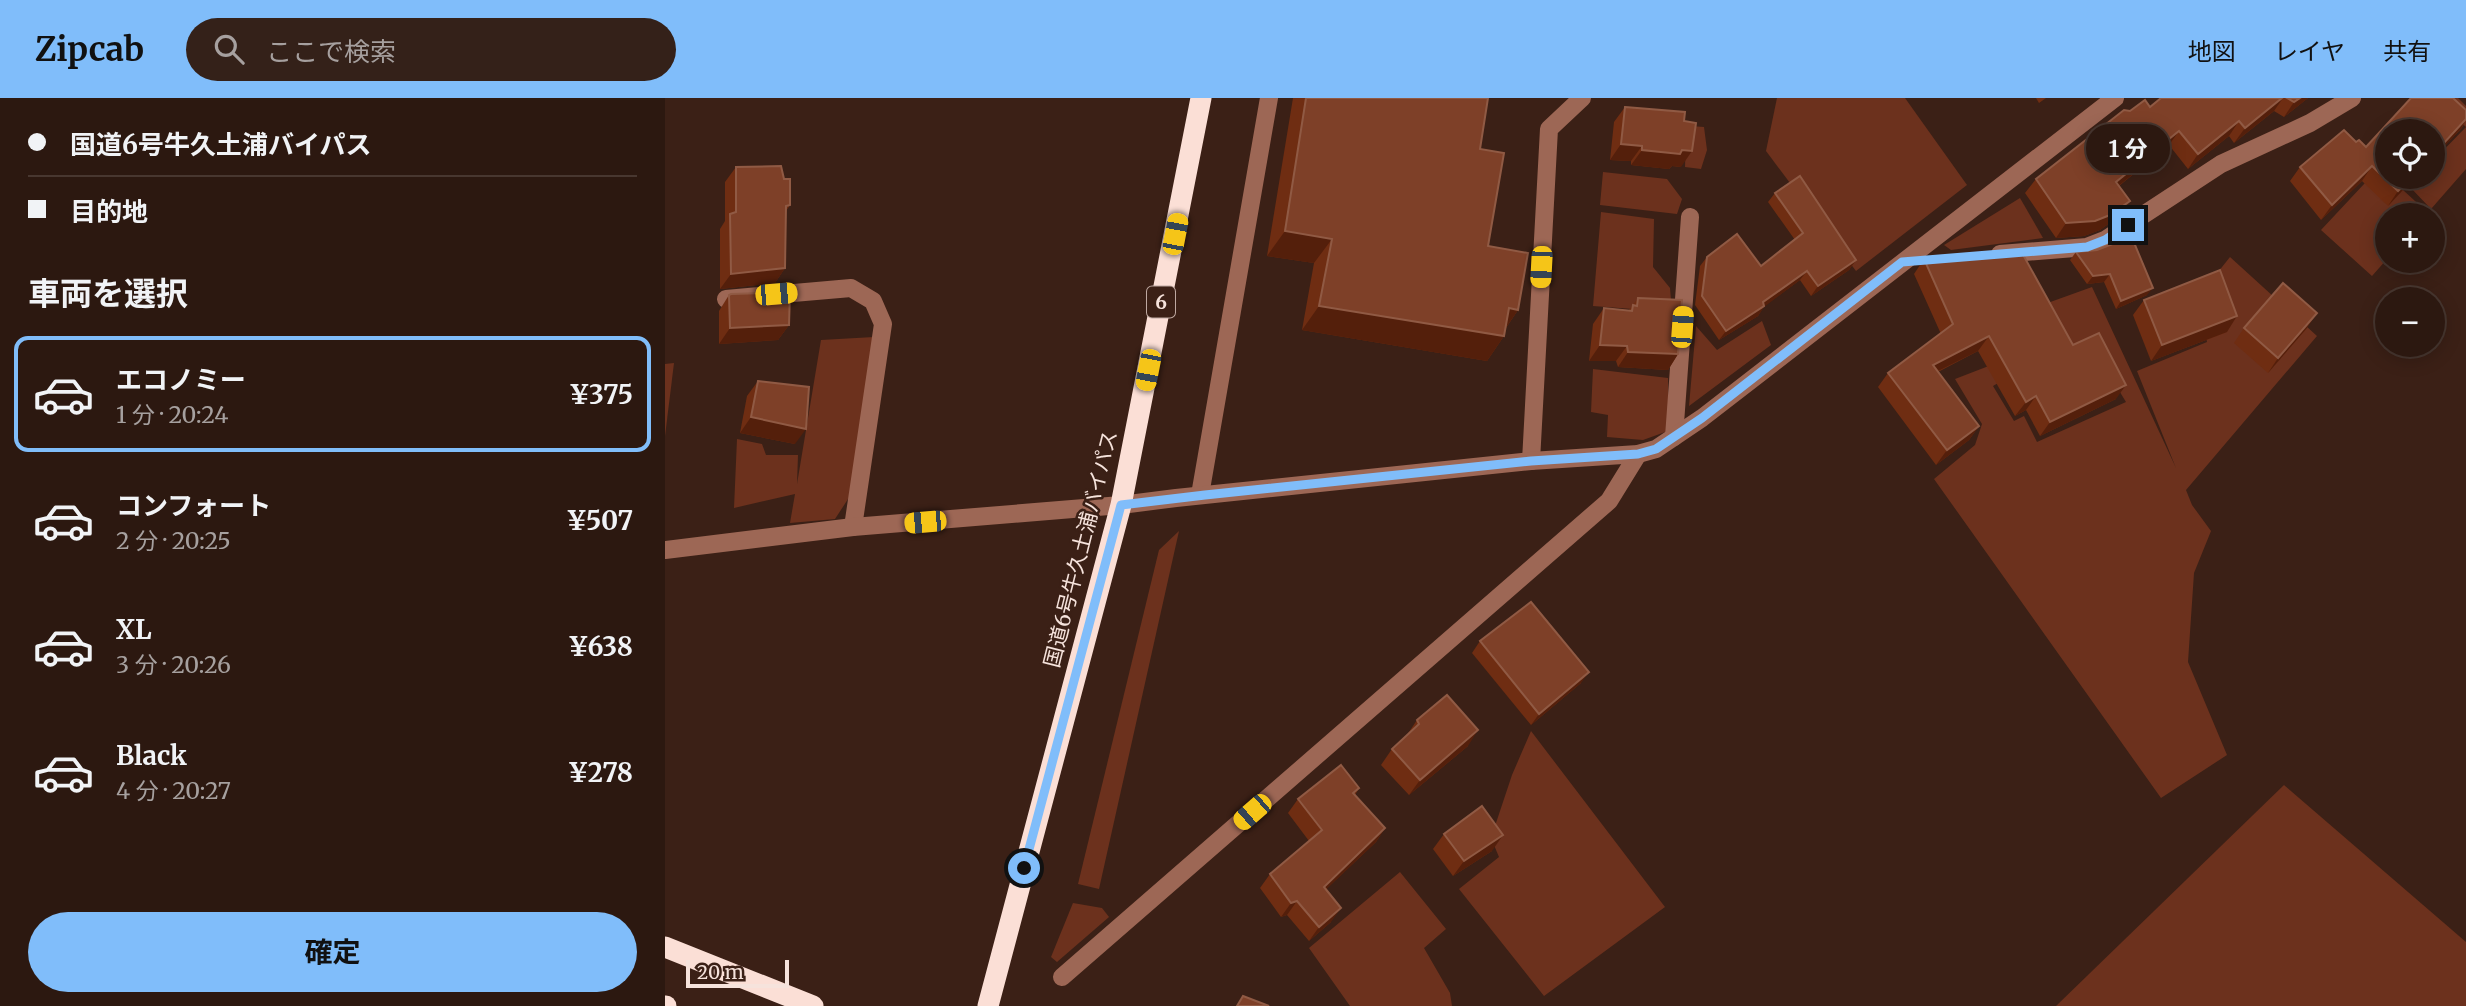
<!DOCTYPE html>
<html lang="ja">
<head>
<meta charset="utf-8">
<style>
  :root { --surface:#2c1810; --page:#342119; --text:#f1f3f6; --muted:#a6a09f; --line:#483730; --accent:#80bdfa }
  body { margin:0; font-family:Merriweather,"Noto Sans JP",serif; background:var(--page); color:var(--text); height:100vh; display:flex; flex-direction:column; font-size:26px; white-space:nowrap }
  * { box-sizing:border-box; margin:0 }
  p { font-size:23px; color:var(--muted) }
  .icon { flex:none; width:38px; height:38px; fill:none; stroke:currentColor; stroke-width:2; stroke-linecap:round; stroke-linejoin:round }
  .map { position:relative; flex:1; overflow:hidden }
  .panel { display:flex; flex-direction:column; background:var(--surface); width:665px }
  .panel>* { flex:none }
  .hud { display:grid; align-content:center; height:154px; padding:0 28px; background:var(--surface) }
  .fabs { position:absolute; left:1710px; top:21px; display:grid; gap:14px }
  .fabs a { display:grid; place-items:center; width:70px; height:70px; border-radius:50%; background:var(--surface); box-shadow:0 4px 18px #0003,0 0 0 2px var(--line); font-size:35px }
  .scale { position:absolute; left:21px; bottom:18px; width:103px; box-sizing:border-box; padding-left:7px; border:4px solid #f6e3dc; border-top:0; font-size:19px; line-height:24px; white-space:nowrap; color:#f6e3dc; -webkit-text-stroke:5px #3b2016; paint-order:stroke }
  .end { position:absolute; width:32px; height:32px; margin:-16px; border:9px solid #80bdfa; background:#111; box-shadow:0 0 0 4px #111 }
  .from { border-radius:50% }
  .bubble { position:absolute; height:49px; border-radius:24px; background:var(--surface); box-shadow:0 4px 18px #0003,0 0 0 2px var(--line); font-size:23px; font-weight:700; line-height:49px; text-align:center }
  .car { position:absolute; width:21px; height:42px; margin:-21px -10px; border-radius:9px; box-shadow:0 0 5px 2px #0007; background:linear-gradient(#f5c518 24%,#345 0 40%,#f5c518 0 76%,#345 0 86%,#f5c518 0) }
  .hud b { display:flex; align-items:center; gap:24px; height:66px; font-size:26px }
  .hud b+b { border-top:2px solid var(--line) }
  .hud i { width:18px; height:18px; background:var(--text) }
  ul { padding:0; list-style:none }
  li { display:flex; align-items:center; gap:21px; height:116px; margin:0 14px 10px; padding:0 14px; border:4px solid transparent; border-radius:14px }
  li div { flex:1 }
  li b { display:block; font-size:26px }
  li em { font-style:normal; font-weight:700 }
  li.selected { border-color:var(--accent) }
  li>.icon { width:63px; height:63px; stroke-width:1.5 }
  h2 { padding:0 28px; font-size:32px; line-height:84px }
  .button { display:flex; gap:14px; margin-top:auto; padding:14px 28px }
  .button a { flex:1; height:80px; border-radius:42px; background:var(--accent); color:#111; font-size:28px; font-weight:700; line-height:80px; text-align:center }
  header { display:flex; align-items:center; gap:42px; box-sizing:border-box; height:98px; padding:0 35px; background:var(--accent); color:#111 }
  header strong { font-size:33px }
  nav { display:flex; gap:38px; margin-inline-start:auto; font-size:24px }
  .search { width:490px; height:63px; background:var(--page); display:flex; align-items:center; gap:18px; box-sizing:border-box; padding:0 24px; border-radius:38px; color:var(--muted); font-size:26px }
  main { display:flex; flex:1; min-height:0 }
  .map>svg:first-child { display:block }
  .green { fill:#6c311d }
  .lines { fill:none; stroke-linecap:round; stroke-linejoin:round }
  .minor { stroke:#9d6755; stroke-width:18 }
  .highway { stroke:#fbdfd6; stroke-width:21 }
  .wall { fill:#6f2d12 }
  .shaded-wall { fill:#541f0b }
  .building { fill:#7e4028; stroke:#905a44; stroke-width:2 }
  .route { stroke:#80bdfa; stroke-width:9 }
  .labels { text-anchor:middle; stroke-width:5; stroke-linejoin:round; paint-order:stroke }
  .shield { fill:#3b2016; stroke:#bea8a1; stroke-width:2 }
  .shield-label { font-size:19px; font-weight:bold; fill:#f6e3dc }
  .street-label { font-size:21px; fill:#f6e3dc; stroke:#3b2016 }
</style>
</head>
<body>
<header>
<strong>Zipcab</strong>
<div class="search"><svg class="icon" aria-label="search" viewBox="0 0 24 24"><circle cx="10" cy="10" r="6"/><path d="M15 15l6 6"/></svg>ここで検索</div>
<nav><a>地図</a><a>レイヤ</a><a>共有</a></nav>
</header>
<main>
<section class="panel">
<div class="hud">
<b><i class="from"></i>国道6号牛久土浦バイパス</b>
<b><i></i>目的地</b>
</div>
<h2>車両を選択</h2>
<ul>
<li class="selected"><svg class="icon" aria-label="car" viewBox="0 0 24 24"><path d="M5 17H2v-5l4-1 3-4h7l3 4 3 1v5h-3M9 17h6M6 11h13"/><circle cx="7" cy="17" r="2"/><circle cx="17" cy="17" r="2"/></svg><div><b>エコノミー</b><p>1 分 · 20:24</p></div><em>¥375</em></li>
<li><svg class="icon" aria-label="car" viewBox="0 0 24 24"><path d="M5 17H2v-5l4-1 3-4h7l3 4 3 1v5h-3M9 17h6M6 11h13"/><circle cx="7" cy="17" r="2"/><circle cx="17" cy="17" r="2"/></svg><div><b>コンフォート</b><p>2 分 · 20:25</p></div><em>¥507</em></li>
<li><svg class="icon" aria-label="car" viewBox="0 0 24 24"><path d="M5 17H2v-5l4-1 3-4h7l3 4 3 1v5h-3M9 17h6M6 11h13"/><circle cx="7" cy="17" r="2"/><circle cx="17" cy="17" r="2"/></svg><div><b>XL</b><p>3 分 · 20:26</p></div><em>¥638</em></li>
<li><svg class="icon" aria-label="car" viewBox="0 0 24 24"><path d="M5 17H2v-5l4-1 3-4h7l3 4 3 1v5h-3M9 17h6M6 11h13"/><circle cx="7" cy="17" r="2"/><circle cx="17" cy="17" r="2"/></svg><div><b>Black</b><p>4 分 · 20:27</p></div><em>¥278</em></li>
</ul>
<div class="button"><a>確定</a></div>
</section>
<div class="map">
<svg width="1801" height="908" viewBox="0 0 1801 908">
  <rect width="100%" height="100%" fill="#3b2016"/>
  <!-- green -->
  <g class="green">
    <polygon points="1112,0 1240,0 1302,87 1191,173 1101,53"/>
    <polygon points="1768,0 1793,0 1801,8 1801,71 1766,111 1744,88 1752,79 1768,79 1768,63 1801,29"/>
    <polygon points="1012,27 1039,29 1042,52 1036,71 1020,69 1021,37"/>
    <polygon points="1714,70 1762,114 1760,117 1722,117 1722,161 1707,178 1656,132"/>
    <polygon points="938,74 1002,81 1017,101 1012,116 935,107"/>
    <polygon points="1355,100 1378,140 1286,152 1279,147"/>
    <polygon points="936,114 989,121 988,169 1005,190 1007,214 928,208"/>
    <polygon points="1565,159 1652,238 1521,392 1527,407 1546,433 1529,475 1523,564 1562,657 1496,700 1269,381 1310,347 1317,326 1290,281 1347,259 1352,274 1328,288 1349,323 1359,318 1372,344 1461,304 1425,245 1401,253 1377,207 1427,189 1511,370 1472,273 1542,244 1540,233 1549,179"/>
    <polygon points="1097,223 1106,247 1024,308 1031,228 1052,252"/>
    <polygon points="209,239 185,398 170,421 125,425 130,396 69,410 72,341 97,346 101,357 133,357 132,386 156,242"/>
    <polygon points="9,265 0,338 0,266"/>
    <polygon points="928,271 1003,280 1003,333 978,342 942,339 943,317 926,314"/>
    <polygon points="514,433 434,791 413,786 494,452"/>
    <polygon points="866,633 1000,809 879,898 794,791 834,759 826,740 847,677"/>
    <polygon points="1619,687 1801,844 1801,908 1391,908"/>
    <polygon points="735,774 781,831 759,850 785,895 787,908 685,908 644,850"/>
    <polygon points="408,805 437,810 444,819 392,864 386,859"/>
  </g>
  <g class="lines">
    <!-- minor -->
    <g class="minor">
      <polyline points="1335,156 1422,149 1440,142 1556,66 1645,25 1687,0"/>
      <polyline points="61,201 186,190 208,203 218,226 188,429"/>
      <polyline points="1009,339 1025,119"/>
      <polyline points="866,363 884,31 917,0"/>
      <polyline points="535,397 604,0"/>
      <polyline points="0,452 188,429 456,407 511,400 866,363 973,356 991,351 1037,320 1450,0"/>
      <polyline points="397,879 944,403 973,356"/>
    </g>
    <!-- highway -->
    <g class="highway">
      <polyline points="0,849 148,908"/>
      <polyline points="0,908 1,908"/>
      <polyline points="323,908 456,407 536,0"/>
    </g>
  </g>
  <!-- wall -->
  <g class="wall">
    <polygon points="628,0 823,0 815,51 823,148 853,212 841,230 839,238 822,263 637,232 649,165 602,158"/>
    <polygon points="1371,0 1381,0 1374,5"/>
    <polygon points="1496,0 1643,0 1619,19 1609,13 1569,45 1564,38 1523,71 1504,47 1454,88 1465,103 1454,118 1435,132 1419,138 1391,140 1360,95 1371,81 1465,13 1485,9"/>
    <polygon points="1746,0 1788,0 1801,12 1801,23 1796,31 1768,60 1768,33 1722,33 1722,79 1750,79 1723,108 1697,83 1656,122 1625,83 1635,69 1679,32 1691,44 1694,42 1701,49"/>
    <polygon points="960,9 1016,69 1007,68 1004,71 966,67 966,63 945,62 949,24"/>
    <polygon points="71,69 125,107 121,113 120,170 110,185 55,191 55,131 60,123 60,84"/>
    <polygon points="1110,95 1191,162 1184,172 1146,198 1135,182 1099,208 1093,218 1054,242 1030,207 1035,168 1042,159 1096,168 1130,142 1103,104"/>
    <polygon points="1411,154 1482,197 1451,211 1439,184 1422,186 1405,162"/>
    <polygon points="1259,161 1408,247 1451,301 1375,338 1361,312 1350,318 1313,253 1273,274 1314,328 1304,342 1271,367 1213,289 1223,275 1276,236 1249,176"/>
    <polygon points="64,197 124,227 113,242 54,246 54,213"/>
    <polygon points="973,200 1013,256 1003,272 953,269 951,263 924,263 928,226 939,210 964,212"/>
    <polygon points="1479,202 1562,234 1486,263 1468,217"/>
    <polygon points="1579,230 1642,230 1603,275 1569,245"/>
    <polygon points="93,283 130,346 75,335 82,298"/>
    <polygon points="815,543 916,585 866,627 807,555"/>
    <polygon points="752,622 803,648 744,697 716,667 727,651 742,637"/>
    <polygon points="694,690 690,697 720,730 711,744 661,791 666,824 644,843 622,817 616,819 595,790 605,776 644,743 623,715 633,701"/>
    <polygon points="779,736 827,753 788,778 768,751"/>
  </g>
  <!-- shaded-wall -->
  <g class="shaded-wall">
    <polygon points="1618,0 1609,13 1569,45 1580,30"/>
    <polygon points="1635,0 1643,0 1619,19 1629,4"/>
    <polygon points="1801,21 1796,31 1768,60 1768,57"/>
    <polygon points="1574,23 1564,38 1523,71 1533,56"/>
    <polygon points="1514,33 1504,47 1441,98 1451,84"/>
    <polygon points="956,46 977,48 966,63 945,62"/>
    <polygon points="977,52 1017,52 1027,53 1016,69 1007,68 1004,71 966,67"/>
    <polygon points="1707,68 1697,83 1656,122 1667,107"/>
    <polygon points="1747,79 1750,79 1723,108 1733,93"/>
    <polygon points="1465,103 1454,118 1435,132 1419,138 1391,140 1401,125"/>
    <polygon points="620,133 667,141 649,165 602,158"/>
    <polygon points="1191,162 1184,172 1146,198 1153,188"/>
    <polygon points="120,170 110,185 55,191 66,176"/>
    <polygon points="1142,173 1135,182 1099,209 1093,218 1054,242 1061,233"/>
    <polygon points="1445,176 1439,184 1422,186 1428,178"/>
    <polygon points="1488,190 1482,197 1451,211 1456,203"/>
    <polygon points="654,208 839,238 822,263 637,232"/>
    <polygon points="844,210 853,212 836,237"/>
    <polygon points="1652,215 1642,230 1603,275 1613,260"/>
    <polygon points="1572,218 1562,234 1486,263 1497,247"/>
    <polygon points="124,227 113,242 54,246 65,230"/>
    <polygon points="1324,238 1313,253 1257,281 1268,267"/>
    <polygon points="935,247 962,248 951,263 924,263"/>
    <polygon points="963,254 1013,256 1003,272 953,269"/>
    <polygon points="1461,287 1451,301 1375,338 1385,324"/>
    <polygon points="1371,298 1361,312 1350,318 1361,304"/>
    <polygon points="86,319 141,331 130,346 75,335"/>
    <polygon points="1314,328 1304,342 1271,367 1282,352"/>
    <polygon points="924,574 916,585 866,627 874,616"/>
    <polygon points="813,632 803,648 744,697 755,682"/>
    <polygon points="720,730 711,744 649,803 659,789"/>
    <polygon points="838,737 827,753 788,778 799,763"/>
    <polygon points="632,803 622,817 616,819 626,805"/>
    <polygon points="676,810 666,824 644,843 654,829"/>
  </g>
  <!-- building -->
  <g class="building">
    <polygon points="641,0 823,0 815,51 839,55 823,148 863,155 853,212 844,210 839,238 654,208 667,141 620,133"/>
    <polygon points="1496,0 1617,0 1580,30 1574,23 1533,56 1514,33 1451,84 1465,103 1445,117 1430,123 1401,125 1371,81 1459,12 1465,13 1480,2 1485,9"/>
    <polygon points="1622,0 1635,0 1629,4"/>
    <polygon points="1746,0 1788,0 1801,12 1801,21 1768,57 1768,33 1722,33 1722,79 1747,79 1733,93 1707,68 1667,107 1635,69 1679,32 1691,44 1694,42 1701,49"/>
    <polygon points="960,9 1020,14 1019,23 1031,25 1027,53 1017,52 1015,56 977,52 977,48 956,46"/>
    <polygon points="116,68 119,81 125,81 125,107 121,108 120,170 66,176 65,116 71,114 71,69"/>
    <polygon points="1135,78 1191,162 1153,188 1142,173 1098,204 1099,208 1061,233 1037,198 1042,159 1072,136 1096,168 1138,135 1110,95"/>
    <polygon points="1465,135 1488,190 1456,203 1445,176 1428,178 1411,154 1432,152 1450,145"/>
    <polygon points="1356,153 1408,247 1434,235 1461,287 1385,324 1371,298 1361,304 1324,238 1268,267 1314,328 1282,352 1223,275 1288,226 1259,161"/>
    <polygon points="1555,172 1572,218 1497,247 1479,202"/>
    <polygon points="1618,185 1652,215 1613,260 1579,230"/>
    <polygon points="125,194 124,227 65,230 64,197 66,196"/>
    <polygon points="973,200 1017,202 1013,256 963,254 962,248 935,247 939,210 967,213 968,207 972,208"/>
    <polygon points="93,283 144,289 141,331 86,319"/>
    <polygon points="866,504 924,574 874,616 815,543"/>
    <polygon points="782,597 813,632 755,682 727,651 754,626 752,622"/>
    <polygon points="676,667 694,690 688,695 720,730 659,789 676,810 654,829 632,803 626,805 605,776 657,732 633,701"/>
    <polygon points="817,708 838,737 799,763 779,736"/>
    <polygon points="578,898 604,908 572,908"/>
  </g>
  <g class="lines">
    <!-- route -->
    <polyline class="route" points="359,770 456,407 540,397 866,363 973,356 991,351 1037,320 1237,164 1422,149 1440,142 1463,127"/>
  </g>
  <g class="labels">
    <!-- shield labels -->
    <rect class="shield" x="482" y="188.5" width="28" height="31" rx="5"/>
    <g class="shield-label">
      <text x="496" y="211">6</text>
    </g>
    <!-- street labels -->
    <g class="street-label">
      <text transform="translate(416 451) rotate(-76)" y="7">国道6号牛久土浦バイパス</text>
    </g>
  </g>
</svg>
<div class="fabs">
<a><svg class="icon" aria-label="locate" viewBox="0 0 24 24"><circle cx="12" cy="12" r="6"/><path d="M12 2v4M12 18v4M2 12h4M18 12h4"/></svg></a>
<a>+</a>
<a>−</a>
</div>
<div class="scale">20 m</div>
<i class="end from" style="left:359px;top:770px"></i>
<i class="end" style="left:1463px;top:127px"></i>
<div class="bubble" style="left:1421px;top:26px;width:84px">1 分</div>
<i class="car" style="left:510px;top:136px;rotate:11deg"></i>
<i class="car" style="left:876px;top:169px;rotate:183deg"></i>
<i class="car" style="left:111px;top:196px;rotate:85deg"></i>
<i class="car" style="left:1017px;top:229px;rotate:4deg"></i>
<i class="car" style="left:483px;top:272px;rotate:191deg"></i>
<i class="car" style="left:260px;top:424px;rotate:265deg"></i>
<i class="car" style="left:587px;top:714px;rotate:229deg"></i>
</div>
</main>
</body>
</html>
